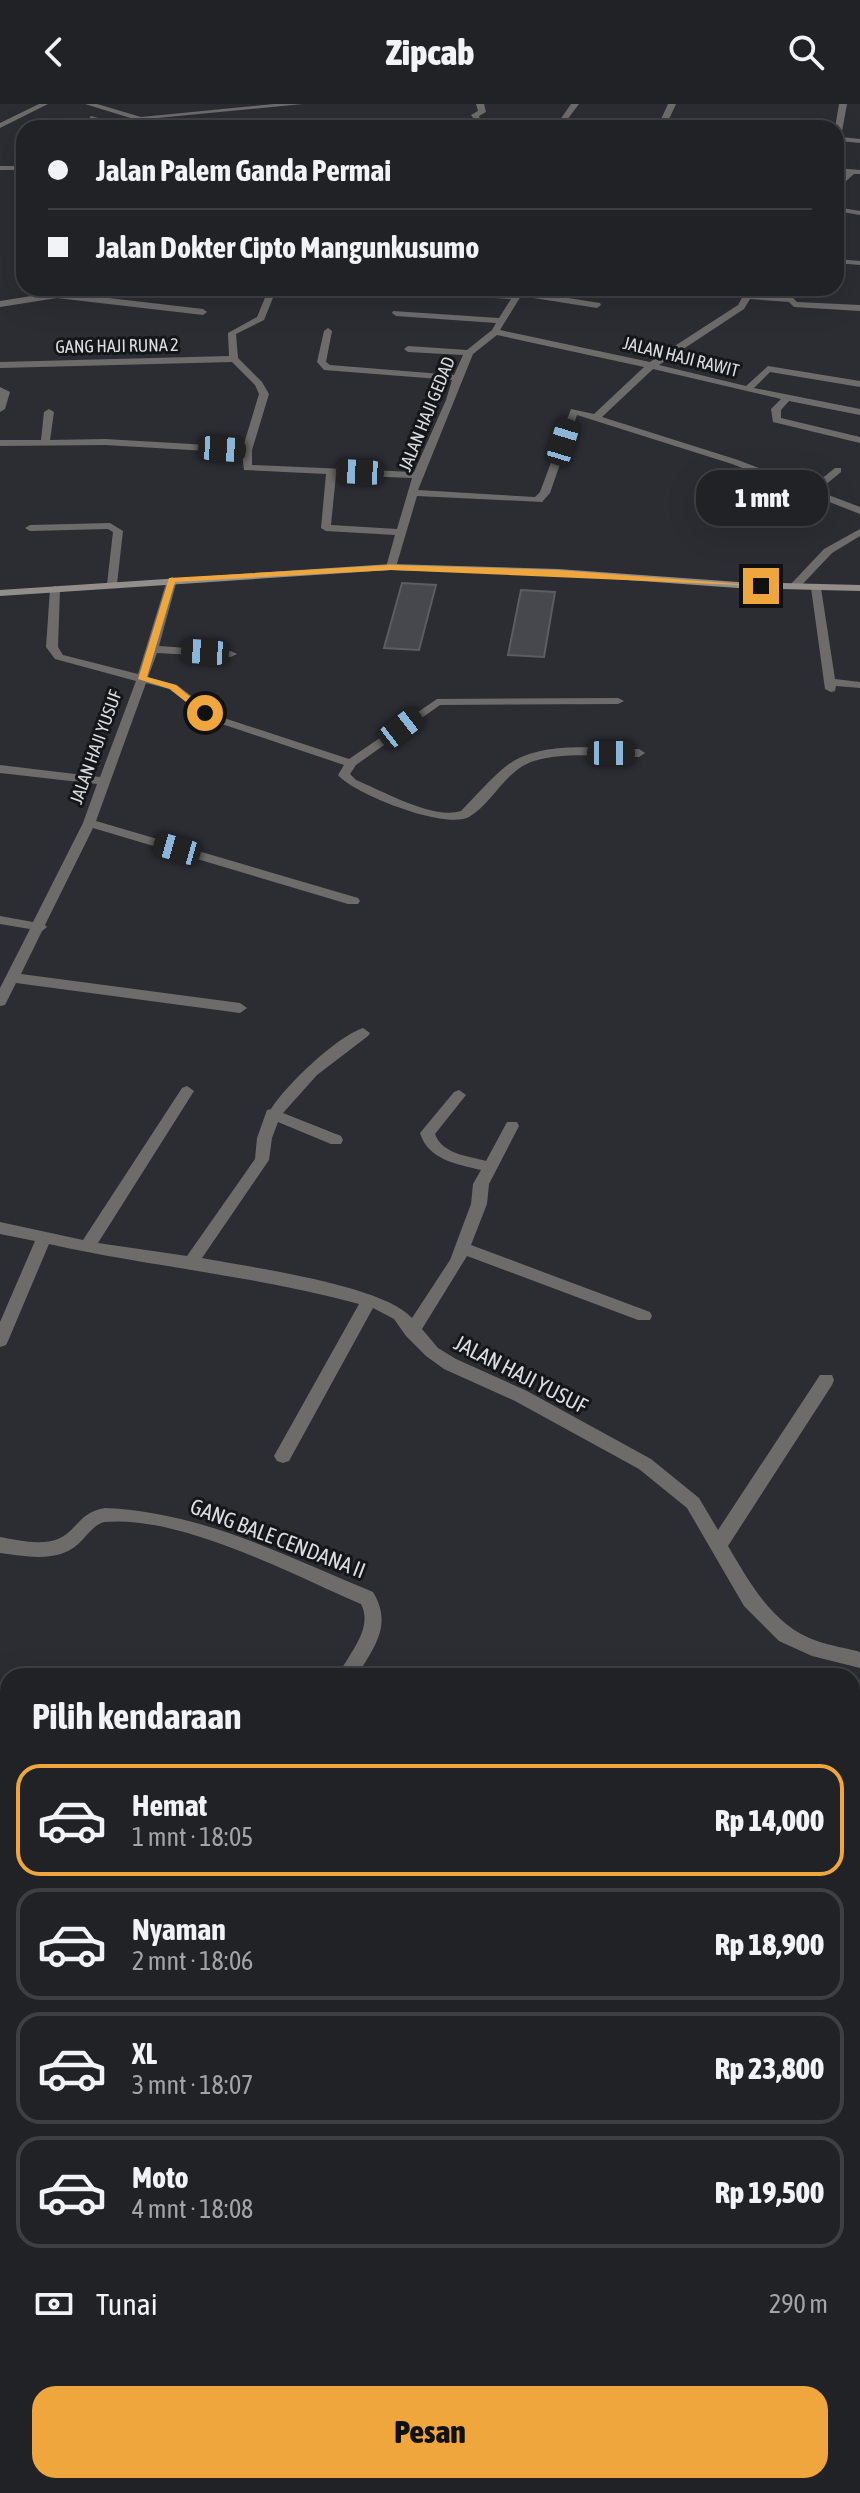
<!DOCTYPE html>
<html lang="id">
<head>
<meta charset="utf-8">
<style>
  :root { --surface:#212226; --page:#2d2f32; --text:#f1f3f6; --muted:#a2a4a7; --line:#3e3f43; --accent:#efa73d }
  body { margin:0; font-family:"Asap Condensed",sans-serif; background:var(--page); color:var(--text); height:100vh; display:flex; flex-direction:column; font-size:30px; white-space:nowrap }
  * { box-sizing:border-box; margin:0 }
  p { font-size:26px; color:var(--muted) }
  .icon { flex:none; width:44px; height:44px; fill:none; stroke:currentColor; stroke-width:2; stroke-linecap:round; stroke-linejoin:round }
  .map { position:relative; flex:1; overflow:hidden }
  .details { position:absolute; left:0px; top:1564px; width:860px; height:826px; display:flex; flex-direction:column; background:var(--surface); border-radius:24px 24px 0 0; box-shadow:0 8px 32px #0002,0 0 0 2px var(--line) }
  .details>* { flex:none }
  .banner { position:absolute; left:16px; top:16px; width:828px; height:176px; border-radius:24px; box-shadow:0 8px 32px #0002,0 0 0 2px var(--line); display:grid; align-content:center; height:176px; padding:0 32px; background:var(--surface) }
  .end { position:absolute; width:36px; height:36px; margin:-18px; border:10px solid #efa73d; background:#111; box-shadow:0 0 0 4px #111 }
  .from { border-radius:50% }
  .bubble { position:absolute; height:56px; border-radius:24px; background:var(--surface); box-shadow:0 8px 32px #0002,0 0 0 2px var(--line); font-size:26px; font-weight:800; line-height:56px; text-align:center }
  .car { position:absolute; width:24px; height:48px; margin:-24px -12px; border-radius:10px; box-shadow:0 0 6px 2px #0007; background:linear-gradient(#222 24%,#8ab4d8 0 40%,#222 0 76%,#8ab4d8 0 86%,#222 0) }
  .banner b { display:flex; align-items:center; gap:28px; height:76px; font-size:30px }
  .banner b+b { border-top:2px solid var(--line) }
  .banner i { width:20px; height:20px; background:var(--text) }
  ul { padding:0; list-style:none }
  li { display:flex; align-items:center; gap:24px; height:112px; margin:0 16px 12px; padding:0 16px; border:4px solid var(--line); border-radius:24px }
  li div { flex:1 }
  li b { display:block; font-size:30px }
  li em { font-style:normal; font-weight:800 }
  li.on { border-color:var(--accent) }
  li>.icon { width:72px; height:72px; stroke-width:1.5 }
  h2 { padding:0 32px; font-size:36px; line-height:96px }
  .pay { display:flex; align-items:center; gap:20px; height:88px; padding:0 32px; font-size:30px }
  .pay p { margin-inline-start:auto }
  .primary-button { display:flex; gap:16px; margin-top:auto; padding:16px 32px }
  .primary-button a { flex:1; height:92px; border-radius:24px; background:var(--accent); color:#111; font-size:32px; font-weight:800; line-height:92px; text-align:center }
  header { display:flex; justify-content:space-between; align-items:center; height:104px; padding:0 32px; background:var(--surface); font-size:36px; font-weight:800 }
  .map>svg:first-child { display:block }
  .building { fill:#46484e; stroke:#5b5d63; stroke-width:2 }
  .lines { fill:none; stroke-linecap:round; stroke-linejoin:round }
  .minor { fill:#6e6c6a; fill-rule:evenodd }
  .secondary { fill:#928f8b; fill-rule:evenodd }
  .route { fill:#efa73d }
  .labels { text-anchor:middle; stroke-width:6; stroke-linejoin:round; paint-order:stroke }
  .far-street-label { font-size:18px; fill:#dbdce0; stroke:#151618 }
  .street-label { font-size:22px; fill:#dbdce0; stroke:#151618 }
</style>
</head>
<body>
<header><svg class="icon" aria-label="back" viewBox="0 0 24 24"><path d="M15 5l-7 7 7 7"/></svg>Zipcab<svg class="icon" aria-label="search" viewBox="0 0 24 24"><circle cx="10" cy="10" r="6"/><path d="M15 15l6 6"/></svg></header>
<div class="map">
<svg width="860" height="2389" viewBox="0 0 860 2389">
  <rect width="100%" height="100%" fill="#2c2d33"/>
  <!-- building -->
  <g class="building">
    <polygon points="402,479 436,481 419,546 384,544"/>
    <polygon points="521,486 555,488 544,553 508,551"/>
  </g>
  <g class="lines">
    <!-- minor -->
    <g class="minor">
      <polygon points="39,0 48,0 0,24 0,19"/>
      <polygon points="85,0 97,0 141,13 274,0 303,0 147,15 175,24 163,24"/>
      <polygon points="476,0 484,0 486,8 479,12 480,15 557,20 571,0 579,0 567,16 621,24 564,20 561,24 555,24 477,19 471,11 478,7"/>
      <polygon points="668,0 676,0 665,24 657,24"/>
      <polygon points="839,0 847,0 841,33 860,35 860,39 840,37 836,43 835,24"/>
      <polygon points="91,12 98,14 90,24 82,24"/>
      <polygon points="798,21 821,24 795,24"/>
      <rect x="0" y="62" width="24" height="4"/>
      <polygon points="836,64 860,66 860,70 854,70 836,86 836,79 846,69 836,68"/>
      <polygon points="836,103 860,107 860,111 836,107"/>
      <polygon points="836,155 860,157 860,161 836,159"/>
      <path d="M269,184H277L264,216L236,230L238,254L262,278L269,290L252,346V361L414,368L446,296L452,276L324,266L317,258L324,227L328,224L332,227L326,258L330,261L454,271L463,251L408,248L404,245L408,242L467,246L492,226L496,219L396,212L392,209L393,207L499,214L511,195L415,189L412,188V184L514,190L518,184H526L524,187L600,199L601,201L597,204L521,192L500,226L650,258L738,201L744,190L792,193L797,198L860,201V207L794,203L789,198L750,195L744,205L659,261L746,282L768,262L860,277V283L770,268L754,284L860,305V311L789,297L781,306V314L860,333V339L773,318L771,305L781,295L653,265L602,313L738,356L810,384L835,364H841V368L818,387L860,403V410L732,360L577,311L550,389L542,398L417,392L396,463L391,466L386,463L395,431L326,427L321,424L326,370L244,366L242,349L105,341L0,342V336H41L44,308L49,305L54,308L50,336L105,335L243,343L259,290L255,281L232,258L0,264V258L229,252L228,229L257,213ZM497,231L644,263L594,310L571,305L540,388L535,393L418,386L473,250ZM336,371L412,374L397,425L331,421Z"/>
      <polygon points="57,188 203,205 207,208 203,211 57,194 0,203 0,197"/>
      <polygon points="0,283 10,288 5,305 0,308"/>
      <polygon points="110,419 123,427 117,480 112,483 107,480 113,428 108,425 30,427 25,424 30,421"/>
      <polygon points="860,425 860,432 832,449 798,485 790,485 790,481 824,445"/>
      <path d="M172,473L177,476L159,542L231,547L237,550L231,553L157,549L148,573L177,581L218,612L349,655L437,595L618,594L624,597L618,600L440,601L356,661L350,670L356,676C383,687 433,716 461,707C475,693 489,676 505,663C540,635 598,645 639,645L645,649L639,653C605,653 566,647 534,657C505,666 493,699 469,713C445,726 354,690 338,671L344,661L210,616L169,585L146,579L96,717L358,794L360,797L358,800H348L93,724L45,821L47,823L42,827L21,870L240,899L247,904L240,909L16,879L5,901L0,902V884L30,825L0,820V812L33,818L83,719L97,680L0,669V661L100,673L136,577L55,555L46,543L50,485L55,482L60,485L58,543L63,551L138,570L167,476Z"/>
      <polygon points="816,481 821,484 835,575 860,578 860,584 836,582 835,587 831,588 825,585 811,484"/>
      <path d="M363,924L370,929L368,932L317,971L283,1009L341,1032L343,1036L341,1040H331L278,1018L272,1034L269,1056L202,1154C249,1163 383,1181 412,1214L450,1156L471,1100L473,1080L481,1066C457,1060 428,1056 420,1029L454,988L459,986L466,991L435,1030C442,1050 468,1052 486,1057L507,1018H517L519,1022L489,1080L487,1100L471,1141L650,1208L652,1212L650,1216H638L467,1152L422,1225L438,1244L456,1255L527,1287L651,1355L699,1394L718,1426L820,1271H832L834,1276L832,1281L728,1442C750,1479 773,1522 817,1537C831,1542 846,1544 860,1548V1564L812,1552L779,1537L744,1502L687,1404L639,1365L515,1297L444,1265L426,1252L406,1232L394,1215L373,1204L289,1357L283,1359L277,1357L274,1352L359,1200C257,1172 152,1163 49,1140L8,1237L6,1241L0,1243V1218L35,1137L0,1130V1118L83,1136L182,984L187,982L194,987L98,1139L187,1152L255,1055L257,1034L267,1006L271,1005C287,980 335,934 363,924Z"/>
      <path d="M105,1404C202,1408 286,1452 373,1488C393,1521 374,1543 357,1572H338C348,1550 374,1525 361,1500C291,1470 180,1411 105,1418C93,1420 86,1434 77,1441C56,1459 25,1452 0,1449V1433C17,1436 41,1442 58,1435C77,1427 79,1408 105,1404Z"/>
      <polygon points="0,1654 8,1655 8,1673 0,1672"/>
      <polygon points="852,1716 860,1719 860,1737 852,1734"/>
      <polygon points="0,1944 8,1945 8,1967 0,1966"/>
      <polygon points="852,2272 860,2275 860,2299 852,2296"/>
      <rect x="522" y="2382" width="24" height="7"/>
    </g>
    <!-- secondary -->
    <polygon class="secondary" points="391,460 558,465 738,478 860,481 860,487 738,484 558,471 391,466 0,492 0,486"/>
  </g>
  <!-- route -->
  <polygon class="route" points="391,461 558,466 765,482 391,466 175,478 147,573 176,581 210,609 202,611 170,585 138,575 169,474"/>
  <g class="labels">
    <!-- far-street labels -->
    <g class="far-street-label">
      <text transform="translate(117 242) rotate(-1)" y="6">GANG HAJI RUNA 2</text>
      <text transform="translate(681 253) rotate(14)" y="6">JALAN HAJI RAWIT</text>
      <text transform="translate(427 310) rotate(-68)" y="6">JALAN HAJI GEDAD</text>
      <text transform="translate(96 643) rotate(-70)" y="6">JALAN HAJI YUSUF</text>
    </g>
    <!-- street labels -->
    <g class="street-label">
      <text transform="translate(521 1270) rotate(27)" y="8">JALAN HAJI YUSUF</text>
      <text transform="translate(278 1434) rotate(21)" y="8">GANG BALE CENDANA II</text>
    </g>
  </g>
</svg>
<i class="end from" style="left:205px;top:609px"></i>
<i class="end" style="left:761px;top:482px"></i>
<div class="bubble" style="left:696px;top:366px;width:132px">1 mnt</div>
<i class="car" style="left:563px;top:338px;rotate:17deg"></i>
<i class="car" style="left:222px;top:345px;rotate:94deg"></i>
<i class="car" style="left:360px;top:368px;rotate:273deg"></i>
<i class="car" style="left:205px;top:548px;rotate:274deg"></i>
<i class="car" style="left:401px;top:624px;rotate:52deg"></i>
<i class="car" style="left:611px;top:649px;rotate:90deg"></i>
<i class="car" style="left:177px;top:745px;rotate:286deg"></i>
<div class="banner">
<b><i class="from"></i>Jalan Palem Ganda Permai</b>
<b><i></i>Jalan Dokter Cipto Mangunkusumo</b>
</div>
<section class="details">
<h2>Pilih kendaraan</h2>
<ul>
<li class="on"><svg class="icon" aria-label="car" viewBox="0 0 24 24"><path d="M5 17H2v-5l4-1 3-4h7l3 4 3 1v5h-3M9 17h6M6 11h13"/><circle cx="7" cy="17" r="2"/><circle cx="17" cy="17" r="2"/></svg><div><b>Hemat</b><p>1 mnt · 18:05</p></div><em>Rp 14,000</em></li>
<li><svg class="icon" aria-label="car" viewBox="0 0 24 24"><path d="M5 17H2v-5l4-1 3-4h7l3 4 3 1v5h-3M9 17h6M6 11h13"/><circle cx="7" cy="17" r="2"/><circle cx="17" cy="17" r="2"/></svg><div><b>Nyaman</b><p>2 mnt · 18:06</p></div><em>Rp 18,900</em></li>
<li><svg class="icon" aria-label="car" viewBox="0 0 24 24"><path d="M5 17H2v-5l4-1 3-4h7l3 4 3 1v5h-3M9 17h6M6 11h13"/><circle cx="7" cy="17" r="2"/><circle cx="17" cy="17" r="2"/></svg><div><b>XL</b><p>3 mnt · 18:07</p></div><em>Rp 23,800</em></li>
<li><svg class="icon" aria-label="car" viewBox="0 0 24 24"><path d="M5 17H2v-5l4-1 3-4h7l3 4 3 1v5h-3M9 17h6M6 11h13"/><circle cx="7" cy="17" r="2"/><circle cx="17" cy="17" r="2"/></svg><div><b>Moto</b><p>4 mnt · 18:08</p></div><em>Rp 19,500</em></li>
</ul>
<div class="pay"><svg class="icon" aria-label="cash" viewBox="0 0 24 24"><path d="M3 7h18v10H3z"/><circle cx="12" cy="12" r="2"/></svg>Tunai<p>290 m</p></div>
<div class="primary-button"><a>Pesan</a></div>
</section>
</div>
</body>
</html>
